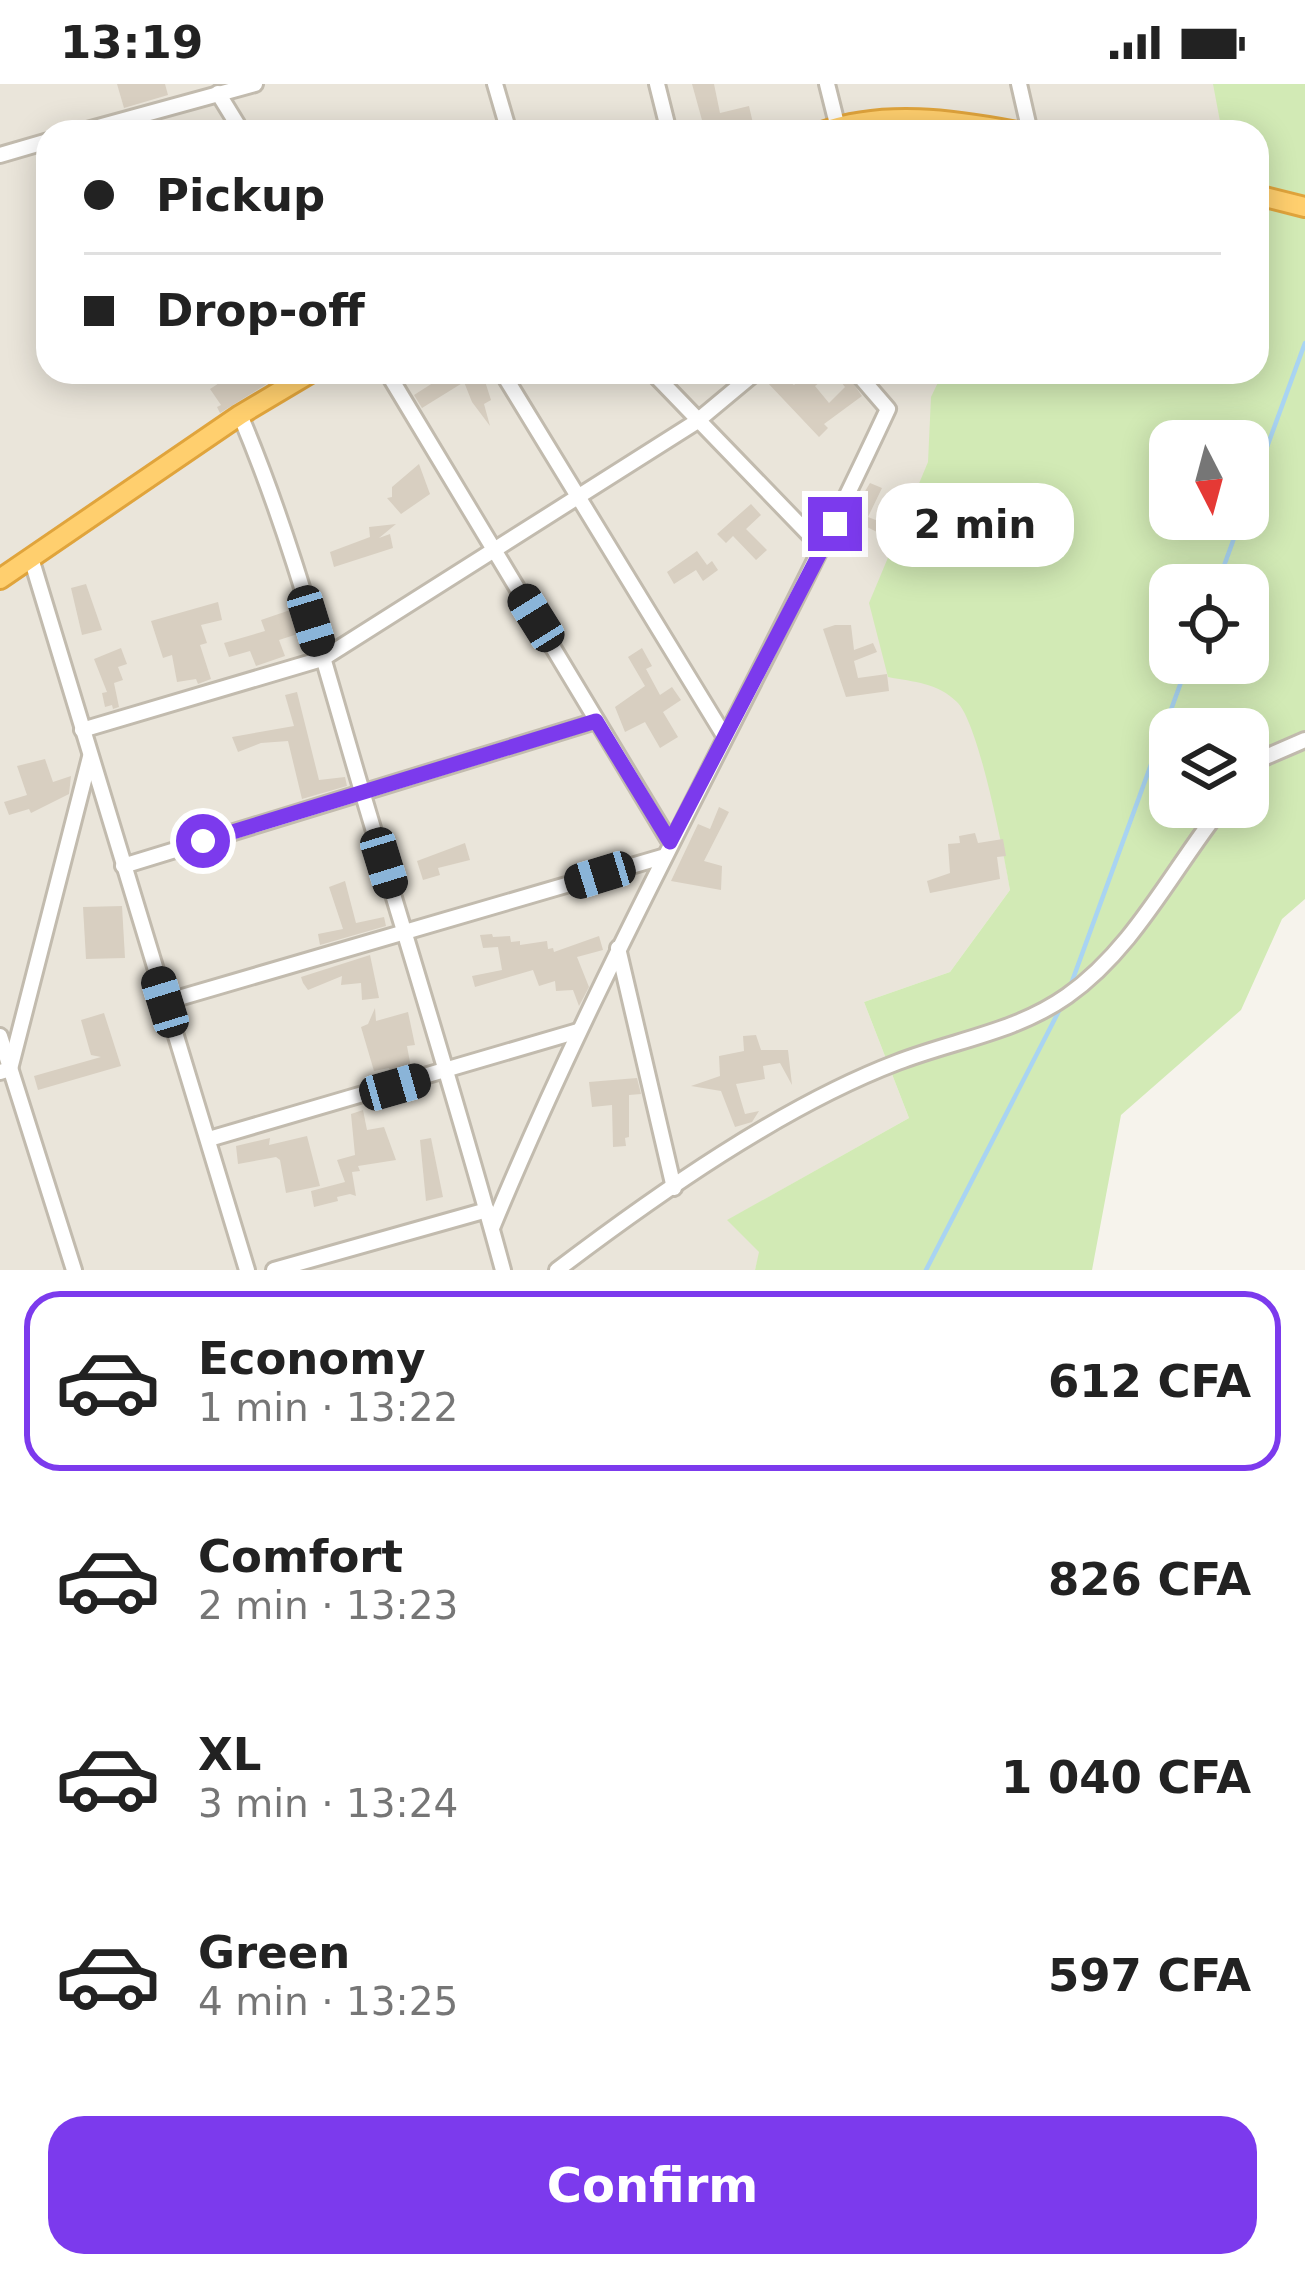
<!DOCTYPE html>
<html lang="en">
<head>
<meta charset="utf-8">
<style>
  :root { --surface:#fff; --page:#f6f6f6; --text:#222; --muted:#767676; --line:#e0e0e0; --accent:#7c3aed }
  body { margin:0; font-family:"DejaVu Sans",sans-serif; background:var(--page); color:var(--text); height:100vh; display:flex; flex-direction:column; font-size:45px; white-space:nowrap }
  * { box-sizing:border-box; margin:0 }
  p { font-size:39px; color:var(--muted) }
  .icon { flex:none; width:66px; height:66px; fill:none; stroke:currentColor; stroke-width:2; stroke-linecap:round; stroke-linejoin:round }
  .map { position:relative; height:1186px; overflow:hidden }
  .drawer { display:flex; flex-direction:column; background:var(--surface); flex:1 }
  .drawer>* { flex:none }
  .banner { position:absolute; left:36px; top:36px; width:1233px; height:264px; border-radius:36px; box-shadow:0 6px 30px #0003; display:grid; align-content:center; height:264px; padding:0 48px; background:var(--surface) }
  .needle { width:78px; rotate:174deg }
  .buttons { position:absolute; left:1149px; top:336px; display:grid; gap:24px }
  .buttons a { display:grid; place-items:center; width:120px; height:120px; border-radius:24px; background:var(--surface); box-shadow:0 6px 30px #0003; font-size:60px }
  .end { position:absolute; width:54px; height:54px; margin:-27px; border:15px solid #7c3aed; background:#fff; box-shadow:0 0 0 6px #fff }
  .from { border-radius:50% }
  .bubble { position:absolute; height:84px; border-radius:36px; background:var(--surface); box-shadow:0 6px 30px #0003; font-size:39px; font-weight:800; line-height:84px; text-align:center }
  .car { position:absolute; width:36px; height:72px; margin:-36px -18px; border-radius:15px; box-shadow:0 0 9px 3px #0007; background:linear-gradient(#222 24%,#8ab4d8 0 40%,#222 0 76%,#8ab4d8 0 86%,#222 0) }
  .banner b { display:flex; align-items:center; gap:42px; height:114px; font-size:45px }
  .banner b+b { border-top:3px solid var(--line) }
  .banner i { width:30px; height:30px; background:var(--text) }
  ul { padding:21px 0 0; list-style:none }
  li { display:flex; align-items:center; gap:36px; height:180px; margin:0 24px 18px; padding:0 24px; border:6px solid transparent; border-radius:36px }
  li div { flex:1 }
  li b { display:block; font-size:45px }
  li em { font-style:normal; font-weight:800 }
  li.on { border-color:var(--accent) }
  li>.icon { width:108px; height:108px; stroke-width:1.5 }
  .cta { display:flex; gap:24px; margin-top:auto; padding:24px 48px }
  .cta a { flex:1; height:138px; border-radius:36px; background:var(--accent); color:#fff; font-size:48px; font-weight:800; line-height:138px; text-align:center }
  .status { display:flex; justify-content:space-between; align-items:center; height:84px; padding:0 60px; background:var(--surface); direction:ltr }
  .status svg { height:33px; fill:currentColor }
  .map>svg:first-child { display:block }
  .residential { fill:#eae5da; fill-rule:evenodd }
  .green { fill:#d2eab5; fill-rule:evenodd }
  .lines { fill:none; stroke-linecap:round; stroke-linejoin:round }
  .stream { stroke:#a9d4f2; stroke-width:4.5 }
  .building { fill:#d8cfc1 }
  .minor-casing { stroke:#c2bbae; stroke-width:20 }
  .highway-casing { stroke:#e0a43c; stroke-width:24 }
  .minor { stroke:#fff; stroke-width:14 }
  .highway { stroke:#ffcf6e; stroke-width:18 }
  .route { stroke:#7c3aed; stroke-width:15 }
</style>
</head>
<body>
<div class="status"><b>13:19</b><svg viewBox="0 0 49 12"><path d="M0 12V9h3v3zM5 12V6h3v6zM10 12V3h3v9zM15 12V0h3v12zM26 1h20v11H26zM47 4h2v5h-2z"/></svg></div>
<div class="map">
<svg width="1305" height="1186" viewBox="0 0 1305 1186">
  <rect width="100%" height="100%" fill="#f6f3ec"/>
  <!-- residential -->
  <path class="residential" d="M0,0H1305V794L997,731L1010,806L950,888L864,918L909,1034L728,1136L760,1168L755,1186H0ZM48,48H1257V288H48ZM1170,357H1248V435H1170ZM1170,501H1248V579H1170ZM1170,645H1248V723H1170Z"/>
  <!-- green -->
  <path class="green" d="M1213,0H1305V815L1282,835L1241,926L1121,1031L1092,1186H755L759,1168L727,1136L909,1034L864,918L950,888L1010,806C1004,771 979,639 957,618C938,599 914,598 888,593L869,519L928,378L931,313L943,288H1257V127H1262L1257,119V48H1222ZM1170,357H1248V435H1170ZM1170,501H1248V579H1170ZM1170,645H1248V723H1170Z"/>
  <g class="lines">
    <!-- stream -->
    <g class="stream">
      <polyline points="1248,415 1305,259"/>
      <polyline points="1217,501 1241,435"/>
      <polyline points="1070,903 1188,579"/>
      <polyline points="926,1186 1063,919"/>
    </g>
  </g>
  <!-- building -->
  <g class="building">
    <polygon points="117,0 165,0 168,11 124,24"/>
    <polygon points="692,0 714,0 720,29 749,22 755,48 738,48 736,40 705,47"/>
    <polygon points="236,288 286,288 220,329 217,323 221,321 210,305"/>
    <polygon points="450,288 482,288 491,316 484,320 490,342 472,318 464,298 422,324 414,311"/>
    <polygon points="773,288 794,301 810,288 818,288 824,295 815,302 829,319 845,303 837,293 845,288 862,312 824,340 828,344 819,353 766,297"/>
    <polygon points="419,380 430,410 401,430 387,414 392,413 392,403"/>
    <polygon points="870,399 882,404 868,433 891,442 887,453 849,434"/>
    <polygon points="751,420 761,431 746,445 767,466 756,476 733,452 726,459 717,450"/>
    <polygon points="396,440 379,454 390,450 393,464 334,483 330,468 370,453 369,443"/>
    <polygon points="697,467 707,481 712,477 718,486 703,497 696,486 674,500 667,488"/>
    <polygon points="86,500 102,546 82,551 71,504"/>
    <polygon points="218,518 222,536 201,541 207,559 200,561 211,595 198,600 196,595 177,598 172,571 163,574 151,537"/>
    <polygon points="296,524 304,548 279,556 285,572 256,582 250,567 229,573 224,559 265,547 261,536"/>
    <polygon points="835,541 851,541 854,566 873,559 877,568 854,577 858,594 887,590 889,607 846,613 823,545"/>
    <polygon points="121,564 127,580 118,583 123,596 114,599 119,623 113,625 112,621 105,623 102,609 107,608 94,575"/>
    <polygon points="642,564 652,582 646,585 660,611 672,603 681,616 663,628 678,653 660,664 645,638 625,648 615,623 645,602 628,573"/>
    <polygon points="297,608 319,696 345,693 347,702 302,715 288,657 261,659 238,668 232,653 294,642 285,611"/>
    <polygon points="45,675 53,698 71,692 69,710 31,729 29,725 9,731 4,718 27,711 17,682"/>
    <polygon points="719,723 729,728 704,777 722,782 721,806 671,797 698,740 710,745"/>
    <polygon points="975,749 978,759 1003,755 1006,772 997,773 1000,795 930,809 927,797 950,789 948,760 960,759 959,752"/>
    <polygon points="465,759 470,776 438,784 440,791 423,796 417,777"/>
    <polygon points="345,797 356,839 384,833 386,842 320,861 318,850 343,845 329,803"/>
    <polygon points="122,822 125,874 86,875 83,823"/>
    <polygon points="492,850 493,853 510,852 511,858 520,857 520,861 547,857 548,865 553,864 554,868 599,852 603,866 577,873 589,903 579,922 573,906 556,907 555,897 539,902 533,886 475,903 472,892 502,886 498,863 483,864 480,851"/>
    <polygon points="370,871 379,914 362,916 361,899 341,901 342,892 308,906 303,899 301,893"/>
    <polygon points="375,924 376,937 408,928 415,961 407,962 411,984 391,990 389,984 374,987 361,943 368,940"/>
    <polygon points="104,929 121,982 38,1006 34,992 101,973 91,971 81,936"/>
    <polygon points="756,951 761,966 788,966 792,1001 780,979 763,982 765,995 736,1000 745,1030 759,1027 752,1038 735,1043 721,1007 691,1002 720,992 719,972 744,967 743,952"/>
    <polygon points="637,994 641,1010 629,1011 629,1053 625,1054 626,1062 613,1063 612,1021 592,1023 589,998"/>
    <polygon points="363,1026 367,1046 384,1043 396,1076 358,1082 360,1087 352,1088 356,1112 350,1110 337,1113 338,1117 314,1123 311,1107 345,1098 337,1076 355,1071 351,1030"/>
    <polygon points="307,1052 320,1102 286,1109 280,1076 276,1073 238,1080 236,1062 270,1054 269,1061"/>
    <polygon points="431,1054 443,1113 426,1117 420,1056"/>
  </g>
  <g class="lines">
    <defs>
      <g id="minor">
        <polyline points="495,0 509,48"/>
        <polyline points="657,0 669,48"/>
        <polyline points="827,0 839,48"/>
        <polyline points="1019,0 1030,48"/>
        <polyline points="218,9 242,48"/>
        <polyline points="80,48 255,0"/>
        <polyline points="0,71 48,57"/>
        <polyline points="387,288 670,758"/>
        <polyline points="502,288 725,653"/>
        <polyline points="652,288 822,464"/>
        <path d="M240,331C291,451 324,579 361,704C409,865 459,1024 503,1186"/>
        <polyline points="31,474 247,1186"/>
        <polyline points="82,646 322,575 696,338 756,288"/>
        <polyline points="1248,691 1261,675 1305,656"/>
        <polyline points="123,782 596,637"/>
        <polyline points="618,864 674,1104"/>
        <polyline points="165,918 662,773"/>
        <polyline points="0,952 74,1186"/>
        <polyline points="0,988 10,985 90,673"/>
        <polyline points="209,1055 578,947"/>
        <path d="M492,1144C608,863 760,600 888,325L856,288"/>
        <polyline points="274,1186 487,1126"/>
        <path d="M557,1186C656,1111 782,1022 898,978C955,956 1016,948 1067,912C1134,865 1172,786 1222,723"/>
      </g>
      <g id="highway">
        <path d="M822,48C884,26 954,36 1017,48"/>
        <polyline points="1257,111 1305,123"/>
        <polyline points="0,495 240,331 312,288"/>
      </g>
    </defs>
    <!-- minor casing -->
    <use href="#minor" class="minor-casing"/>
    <!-- highway casing -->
    <use href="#highway" class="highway-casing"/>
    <!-- minor -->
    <use href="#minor" class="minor"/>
    <!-- highway -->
    <use href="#highway" class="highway"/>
  </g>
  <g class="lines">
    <!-- route -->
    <polyline class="route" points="203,757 596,637 670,758 835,440"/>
  </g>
</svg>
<div class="buttons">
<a><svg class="needle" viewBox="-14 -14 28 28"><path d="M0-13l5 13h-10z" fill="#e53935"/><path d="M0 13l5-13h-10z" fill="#767676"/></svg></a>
<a><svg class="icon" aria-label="locate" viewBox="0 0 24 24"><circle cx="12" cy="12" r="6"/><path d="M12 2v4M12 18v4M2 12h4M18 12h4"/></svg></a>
<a><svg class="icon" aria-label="layers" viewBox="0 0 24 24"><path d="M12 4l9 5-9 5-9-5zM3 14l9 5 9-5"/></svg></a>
</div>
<i class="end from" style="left:203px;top:757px"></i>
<i class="end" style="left:835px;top:440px"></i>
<div class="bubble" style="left:876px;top:399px;width:198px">2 min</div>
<i class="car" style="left:536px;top:534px;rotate:328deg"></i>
<i class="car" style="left:311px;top:537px;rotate:163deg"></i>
<i class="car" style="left:384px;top:779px;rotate:163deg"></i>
<i class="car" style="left:600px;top:791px;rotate:253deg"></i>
<i class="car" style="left:165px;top:918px;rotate:343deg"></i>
<i class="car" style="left:395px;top:1003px;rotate:74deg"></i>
<div class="banner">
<b><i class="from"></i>Pickup</b>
<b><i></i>Drop-off</b>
</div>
</div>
<section class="drawer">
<ul>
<li class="on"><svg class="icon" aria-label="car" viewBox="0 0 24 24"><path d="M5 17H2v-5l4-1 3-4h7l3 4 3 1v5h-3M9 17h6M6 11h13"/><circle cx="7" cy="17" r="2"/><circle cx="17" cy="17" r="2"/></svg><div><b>Economy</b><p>1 min · 13:22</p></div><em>612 CFA</em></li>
<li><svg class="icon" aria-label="car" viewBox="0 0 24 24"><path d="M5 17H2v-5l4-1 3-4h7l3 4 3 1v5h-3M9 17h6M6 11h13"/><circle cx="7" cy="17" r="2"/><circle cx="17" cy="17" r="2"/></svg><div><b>Comfort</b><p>2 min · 13:23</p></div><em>826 CFA</em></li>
<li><svg class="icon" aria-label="car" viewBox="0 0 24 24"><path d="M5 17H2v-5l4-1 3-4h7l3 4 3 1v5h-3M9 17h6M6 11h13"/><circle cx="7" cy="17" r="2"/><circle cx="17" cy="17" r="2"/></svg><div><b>XL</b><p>3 min · 13:24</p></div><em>1 040 CFA</em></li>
<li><svg class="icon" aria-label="car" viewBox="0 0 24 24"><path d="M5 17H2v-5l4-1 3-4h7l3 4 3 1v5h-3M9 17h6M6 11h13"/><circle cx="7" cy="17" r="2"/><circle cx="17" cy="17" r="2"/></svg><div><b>Green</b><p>4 min · 13:25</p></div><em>597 CFA</em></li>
</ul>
<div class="cta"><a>Confirm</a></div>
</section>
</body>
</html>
